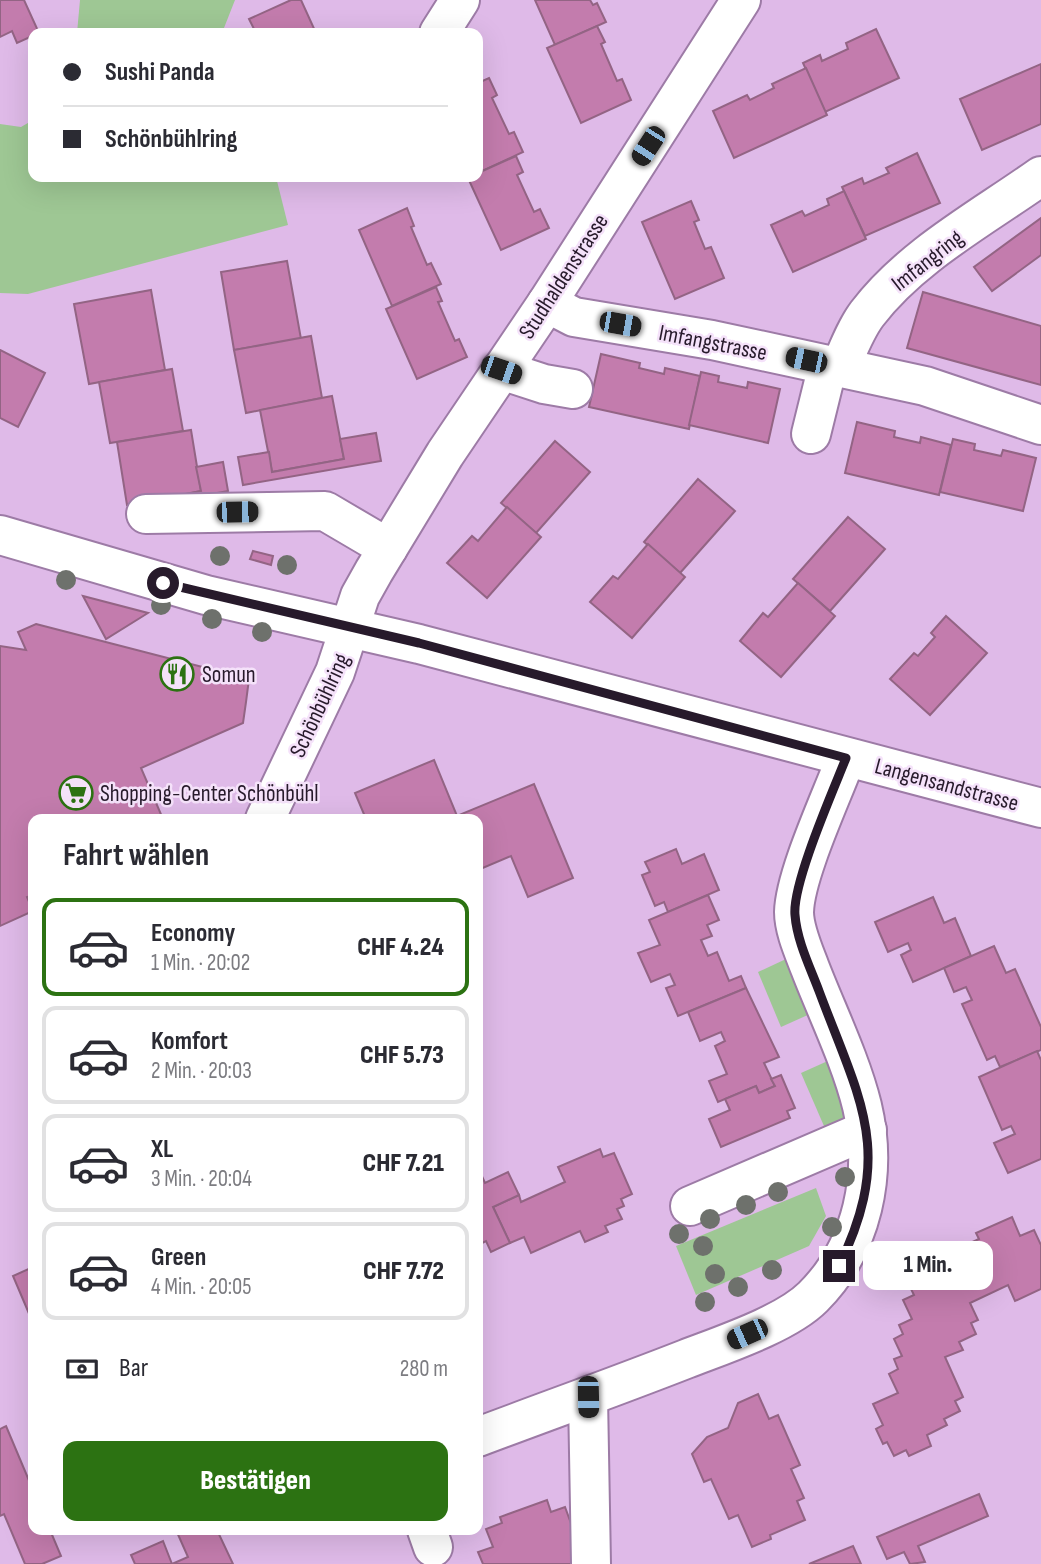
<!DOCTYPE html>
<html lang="de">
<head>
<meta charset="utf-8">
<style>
  :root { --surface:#fff; --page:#f2f2f3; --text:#2b2b33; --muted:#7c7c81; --line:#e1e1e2; --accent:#2c7212 }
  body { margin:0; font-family:"Sofia Sans Condensed",sans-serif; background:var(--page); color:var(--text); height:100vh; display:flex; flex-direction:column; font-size:26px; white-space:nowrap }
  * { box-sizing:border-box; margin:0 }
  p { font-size:23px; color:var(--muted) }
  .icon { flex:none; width:38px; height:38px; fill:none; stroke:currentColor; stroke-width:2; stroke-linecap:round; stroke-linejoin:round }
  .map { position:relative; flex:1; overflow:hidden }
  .sheet { position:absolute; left:28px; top:814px; width:455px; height:721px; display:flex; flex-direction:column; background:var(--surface); border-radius:14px; box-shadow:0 7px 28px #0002 }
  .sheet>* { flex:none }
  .guide { position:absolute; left:28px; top:28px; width:455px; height:154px; border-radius:14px; box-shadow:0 7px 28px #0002; display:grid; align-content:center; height:154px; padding:0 35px; background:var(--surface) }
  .end { position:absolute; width:32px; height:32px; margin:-16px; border:9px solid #271a2b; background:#fff; box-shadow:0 0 0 4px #fff }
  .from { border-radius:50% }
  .bubble { position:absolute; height:49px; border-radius:14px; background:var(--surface); box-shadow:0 7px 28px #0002; font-size:23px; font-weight:800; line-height:49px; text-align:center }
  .car { position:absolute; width:21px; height:42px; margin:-21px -10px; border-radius:9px; box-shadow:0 0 5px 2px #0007; background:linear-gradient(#222 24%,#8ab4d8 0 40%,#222 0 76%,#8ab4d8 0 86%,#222 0) }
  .guide b { display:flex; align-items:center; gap:24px; height:66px; font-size:26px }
  .guide b+b { border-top:2px solid var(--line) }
  .guide i { width:18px; height:18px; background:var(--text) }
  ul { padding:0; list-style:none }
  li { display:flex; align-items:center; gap:21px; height:98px; margin:0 14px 10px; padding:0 21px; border:4px solid var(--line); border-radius:14px }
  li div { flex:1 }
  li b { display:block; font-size:26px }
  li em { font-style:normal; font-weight:800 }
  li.selected { border-color:var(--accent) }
  li>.icon { width:63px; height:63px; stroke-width:1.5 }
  h2 { padding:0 35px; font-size:32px; line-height:84px }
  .pay { display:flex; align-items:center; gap:18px; height:77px; padding:0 35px; font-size:26px }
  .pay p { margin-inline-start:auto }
  .button { display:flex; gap:14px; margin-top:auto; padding:14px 35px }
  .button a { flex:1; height:80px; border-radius:14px; background:var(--accent); color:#fff; font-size:28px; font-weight:800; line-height:80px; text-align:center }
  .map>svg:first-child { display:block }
  .green { fill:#9ec794 }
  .building { fill:#c37cad; stroke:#936484; stroke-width:2 }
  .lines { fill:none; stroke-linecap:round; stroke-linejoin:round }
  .minor-casing { stroke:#9d7ba6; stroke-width:42 }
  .minor { stroke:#fff; stroke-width:38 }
  .tree { fill:#6e716c }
  .route { stroke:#271a2b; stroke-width:9 }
  .labels { text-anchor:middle; stroke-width:5; stroke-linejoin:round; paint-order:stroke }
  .street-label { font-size:23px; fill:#271a2b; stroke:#f5e2fa }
  .poi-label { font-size:23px; fill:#271a2b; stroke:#f5e2fa; text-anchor:start }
</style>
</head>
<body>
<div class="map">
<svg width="1041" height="1564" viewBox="0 0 1041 1564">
  <rect width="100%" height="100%" fill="#dfbae8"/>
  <!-- green -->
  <g class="green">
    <polygon points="80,0 235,0 222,33 77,33"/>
    <polygon points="33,120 33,177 276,177 288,225 28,294 0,293 0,124 21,127"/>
    <polygon points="786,959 810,1014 781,1027 758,972"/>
    <polygon points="830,1060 847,1118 827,1133 801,1073"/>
    <polygon points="816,1188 826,1216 809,1246 696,1295 676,1246"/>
  </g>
  <!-- building -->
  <g class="building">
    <polygon points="0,0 24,0 39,33 17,43 12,31 0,37"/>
    <polygon points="291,0 301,0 316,33 256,33 249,19"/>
    <polygon points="535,0 590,0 593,5 597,3 606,22 555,45"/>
    <polygon points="597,26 605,42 601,44 617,81 622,79 631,100 581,123 547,48"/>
    <polygon points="876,29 899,78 825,112 803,63 820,55 822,61 848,49 846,43"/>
    <polygon points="1041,64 1041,124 982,150 960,99"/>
    <polygon points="806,68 827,115 734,158 713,111 747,95 750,100 774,88 772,84"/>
    <polygon points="489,78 497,95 492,98 509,134 514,132 523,152 478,173 478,83"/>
    <polygon points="917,153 940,203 865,236 842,187 862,178 864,184 889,173 886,168"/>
    <polygon points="516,156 523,172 517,175 534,212 540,209 549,228 501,250 468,178 478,177 478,173"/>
    <polygon points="844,191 866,239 793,272 771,225 802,211 805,216 829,205 827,199"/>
    <polygon points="691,201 699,220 694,222 705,249 711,247 724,278 675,299 642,222"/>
    <polygon points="407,208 414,226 411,227 427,265 431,263 441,284 392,306 359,230"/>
    <polygon points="1041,218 1041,255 992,291 974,267"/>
    <polygon points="287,261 301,339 234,350 221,272"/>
    <polygon points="436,287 442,301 438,302 455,341 459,339 467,357 417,379 386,309"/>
    <polygon points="151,290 165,370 89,384 74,304"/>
    <polygon points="923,292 1041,326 1041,385 907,348"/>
    <polygon points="311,336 322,398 246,413 234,350"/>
    <polygon points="0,350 45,373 18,427 0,418"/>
    <polygon points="601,354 640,363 639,368 664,374 665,368 700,376 689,429 589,407"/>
    <polygon points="172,369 183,431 110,443 99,382"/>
    <polygon points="701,372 719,376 718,382 747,388 748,382 780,389 768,443 689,425"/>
    <polygon points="332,396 344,459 272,472 260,410"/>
    <polygon points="857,422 895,431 894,437 920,443 921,437 951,445 939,495 845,473"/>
    <polygon points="191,430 201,491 127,505 117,442"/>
    <polygon points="376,433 381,461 243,485 238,457 269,452 272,472 344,459 340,439"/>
    <polygon points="953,439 975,444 974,450 1001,456 1003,450 1036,458 1023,511 940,492"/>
    <polygon points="555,441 590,472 536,533 501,503"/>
    <polygon points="223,462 228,491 141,507 138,504 201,491 196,467"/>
    <polygon points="698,479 735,511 680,573 644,542"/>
    <polygon points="507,507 541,537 487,598 447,563 472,536 478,541"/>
    <polygon points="848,517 885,549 830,611 793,579"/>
    <polygon points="648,544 685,577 632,638 590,602 613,576 618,579"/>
    <polygon points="253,551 273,556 271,565 250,559"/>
    <polygon points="798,583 835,616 781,677 740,641 763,613 768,617"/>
    <polygon points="83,596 148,613 106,639"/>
    <polygon points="946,616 987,653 930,715 890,679 914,653 918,656 935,637 931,633"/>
    <polygon points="36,624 249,679 246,702 243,723 141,768 163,819 33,819 33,895 27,897 33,911 0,926 0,646 26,650 18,632"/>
    <polygon points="434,760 457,816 534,784 573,878 528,897 511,856 478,870 478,819 366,819 355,793"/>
    <polygon points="676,849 682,864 704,854 719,890 668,912 664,902 655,906 642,875 650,872 645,862"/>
    <polygon points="708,895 719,920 707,925 712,936 701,940 708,956 717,952 729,981 741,976 746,988 678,1016 666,988 675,985 670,974 651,982 638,953 660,945 649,920"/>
    <polygon points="933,897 944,923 955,918 971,956 913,982 901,955 911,950 908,943 888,952 875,922"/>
    <polygon points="994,946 1006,973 1015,969 1041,1027 1041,1050 1000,1067 995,1056 987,1060 962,1004 972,1000 966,987 954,992 944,968"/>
    <polygon points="746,988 779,1057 764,1063 775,1086 759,1093 756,1086 718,1102 709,1081 727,1074 715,1046 725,1041 721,1032 700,1041 688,1012"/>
    <polygon points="1037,1051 1041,1060 1041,1159 1008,1173 994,1143 1015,1134 1011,1126 1002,1130 979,1077"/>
    <polygon points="781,1075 795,1108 787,1111 790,1118 721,1147 709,1119 730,1110 725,1099 756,1086 759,1093 775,1086 771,1079"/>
    <polygon points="600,1149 603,1157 614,1153 632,1194 621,1199 624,1206 617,1209 622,1219 605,1226 608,1232 585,1242 580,1231 531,1253 524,1237 510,1243 493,1207 519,1195 521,1202 565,1182 558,1167"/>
    <polygon points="480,1172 485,1183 508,1172 519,1195 493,1207 510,1243 491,1252 486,1241 478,1245"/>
    <polygon points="1012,1217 1020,1236 1034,1230 1041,1245 1041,1289 1015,1301 1008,1285 970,1303 978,1320 971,1323 976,1334 959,1342 963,1350 945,1357 963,1397 955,1401 960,1411 944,1419 947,1425 927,1435 931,1446 909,1456 906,1450 894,1456 887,1442 883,1444 876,1429 883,1425 873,1404 898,1393 889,1374 898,1369 894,1359 902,1356 894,1339 903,1334 899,1325 912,1319 903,1300 914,1295 909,1285 950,1263 946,1254 979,1239 976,1233"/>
    <polygon points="33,1267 33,1323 13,1276"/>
    <polygon points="758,1394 769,1419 778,1415 800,1465 791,1469 804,1498 797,1501 805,1520 770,1535 771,1539 752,1547 738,1515 729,1519 711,1479 704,1482 692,1454 707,1437 728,1428 738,1403"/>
    <polygon points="6,1426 33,1490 33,1530 50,1530 61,1556 42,1564 25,1564 4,1514 0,1516 0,1429"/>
    <polygon points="979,1494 988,1516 918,1546 925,1562 910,1564 904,1552 887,1559 877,1537"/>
    <polygon points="547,1500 551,1512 565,1507 584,1559 571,1564 483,1564 478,1552 493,1547 486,1529 502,1523 500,1517"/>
    <polygon points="176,1530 217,1530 233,1564 135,1564 131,1555 163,1541 172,1564 188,1557"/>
    <polygon points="853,1546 861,1564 809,1564"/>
  </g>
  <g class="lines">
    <defs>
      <g id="minor">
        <polyline points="439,33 460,0"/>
        <polyline points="547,303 574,317 712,340 925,386 1041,425"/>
        <path d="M840,368C848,350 855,330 867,314C911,256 982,218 1041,176"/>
        <polyline points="501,370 544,384 573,389"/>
        <polyline points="811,434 828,365"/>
        <polyline points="146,514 325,511 388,548"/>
        <polyline points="0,535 206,595 419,644 1041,808"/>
        <polyline points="265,819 335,672 360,596 374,571 445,454 547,303 741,0"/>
        <polyline points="690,1206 867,1130"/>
        <polyline points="588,1397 591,1564"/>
        <path d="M478,1437C547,1411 617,1386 686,1359C722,1345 786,1324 813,1297C863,1247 878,1173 862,1106C851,1061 827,1012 810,968C804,952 794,930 794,912C795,874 832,796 846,758"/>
        <polyline points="427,1530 433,1547"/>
      </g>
    </defs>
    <!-- minor casing -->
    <use href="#minor" class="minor-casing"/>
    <!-- minor -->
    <use href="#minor" class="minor"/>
  </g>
  <!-- trees -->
  <g class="tree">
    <circle cx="220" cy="556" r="10"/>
    <circle cx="287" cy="565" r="10"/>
    <circle cx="66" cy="580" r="10"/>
    <circle cx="161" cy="605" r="10"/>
    <circle cx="212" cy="619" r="10"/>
    <circle cx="262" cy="632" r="10"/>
    <circle cx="845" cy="1177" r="10"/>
    <circle cx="778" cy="1192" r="10"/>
    <circle cx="746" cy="1205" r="10"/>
    <circle cx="710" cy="1219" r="10"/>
    <circle cx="832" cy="1227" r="10"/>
    <circle cx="679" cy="1234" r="10"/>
    <circle cx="703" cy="1246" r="10"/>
    <circle cx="772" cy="1270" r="10"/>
    <circle cx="715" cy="1274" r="10"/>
    <circle cx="738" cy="1287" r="10"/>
    <circle cx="705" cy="1302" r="10"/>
  </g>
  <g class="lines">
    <!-- route -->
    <path class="route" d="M163,583L419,643L846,758C833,791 792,884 795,915C797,941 810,967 819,991C860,1101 895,1151 839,1266"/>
  </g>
  <!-- icons -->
  <defs>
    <symbol id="restaurant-ring" viewBox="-11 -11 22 22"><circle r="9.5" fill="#f5e2fa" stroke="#2c7212" stroke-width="1.5"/><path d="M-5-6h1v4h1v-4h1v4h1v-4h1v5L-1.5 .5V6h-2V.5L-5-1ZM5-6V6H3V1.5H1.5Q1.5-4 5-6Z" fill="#2c7212"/></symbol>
    <symbol id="supermarket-ring" viewBox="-11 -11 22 22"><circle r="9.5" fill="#f5e2fa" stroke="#2c7212" stroke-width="1.5"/><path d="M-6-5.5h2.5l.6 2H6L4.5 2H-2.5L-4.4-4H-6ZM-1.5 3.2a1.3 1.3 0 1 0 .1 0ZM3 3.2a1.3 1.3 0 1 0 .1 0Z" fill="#2c7212"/></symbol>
  </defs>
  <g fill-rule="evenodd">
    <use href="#restaurant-ring" x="158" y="655" width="38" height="38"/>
    <use href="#supermarket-ring" x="57" y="774" width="38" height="38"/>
  </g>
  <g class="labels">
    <!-- street labels -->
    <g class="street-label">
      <text transform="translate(927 260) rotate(-38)" y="8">Imfangring</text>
      <text transform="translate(563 276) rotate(-57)" y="8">Studhaldenstrasse</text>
      <text transform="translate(713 342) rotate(11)" y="8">Imfangstrasse</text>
      <text transform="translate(319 705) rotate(-65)" y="8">Schönbühlring</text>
      <text transform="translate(947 784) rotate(15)" y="8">Langensandstrasse</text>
    </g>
    <!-- poi labels -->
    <g class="poi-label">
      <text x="202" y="682">Somun</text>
      <text x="100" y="801">Shopping-Center Schönbühl</text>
    </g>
  </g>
</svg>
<i class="end from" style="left:163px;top:583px"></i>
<i class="end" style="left:839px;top:1266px"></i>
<div class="bubble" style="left:863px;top:1241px;width:130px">1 Min.</div>
<i class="car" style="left:648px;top:146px;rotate:213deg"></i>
<i class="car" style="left:620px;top:324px;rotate:100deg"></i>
<i class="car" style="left:806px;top:360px;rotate:282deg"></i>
<i class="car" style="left:501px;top:370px;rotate:109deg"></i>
<i class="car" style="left:237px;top:512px;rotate:89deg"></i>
<i class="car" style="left:747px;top:1334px;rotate:246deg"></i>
<i class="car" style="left:588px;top:1397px;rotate:179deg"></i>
<div class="guide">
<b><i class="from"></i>Sushi Panda</b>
<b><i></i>Schönbühlring</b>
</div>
<section class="sheet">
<h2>Fahrt wählen</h2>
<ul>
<li class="selected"><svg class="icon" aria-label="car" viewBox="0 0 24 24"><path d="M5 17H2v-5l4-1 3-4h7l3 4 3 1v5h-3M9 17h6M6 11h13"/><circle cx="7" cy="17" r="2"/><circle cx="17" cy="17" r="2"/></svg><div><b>Economy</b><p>1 Min. · 20:02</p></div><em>CHF 4.24</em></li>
<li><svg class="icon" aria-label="car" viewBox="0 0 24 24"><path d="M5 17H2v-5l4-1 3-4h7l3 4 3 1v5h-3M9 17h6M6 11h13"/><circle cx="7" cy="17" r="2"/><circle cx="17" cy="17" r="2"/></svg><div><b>Komfort</b><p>2 Min. · 20:03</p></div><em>CHF 5.73</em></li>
<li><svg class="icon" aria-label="car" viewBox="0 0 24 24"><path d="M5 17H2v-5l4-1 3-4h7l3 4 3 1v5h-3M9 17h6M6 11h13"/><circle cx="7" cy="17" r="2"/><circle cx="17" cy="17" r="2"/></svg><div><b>XL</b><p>3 Min. · 20:04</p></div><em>CHF 7.21</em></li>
<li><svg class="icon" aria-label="car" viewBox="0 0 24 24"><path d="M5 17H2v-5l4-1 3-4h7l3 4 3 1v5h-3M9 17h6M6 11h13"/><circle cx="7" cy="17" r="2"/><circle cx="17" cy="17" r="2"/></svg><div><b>Green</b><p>4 Min. · 20:05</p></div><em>CHF 7.72</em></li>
</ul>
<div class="pay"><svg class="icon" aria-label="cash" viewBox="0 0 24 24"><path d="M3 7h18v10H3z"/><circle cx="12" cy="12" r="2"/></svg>Bar<p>280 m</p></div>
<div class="button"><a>Bestätigen</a></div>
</section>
</div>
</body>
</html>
